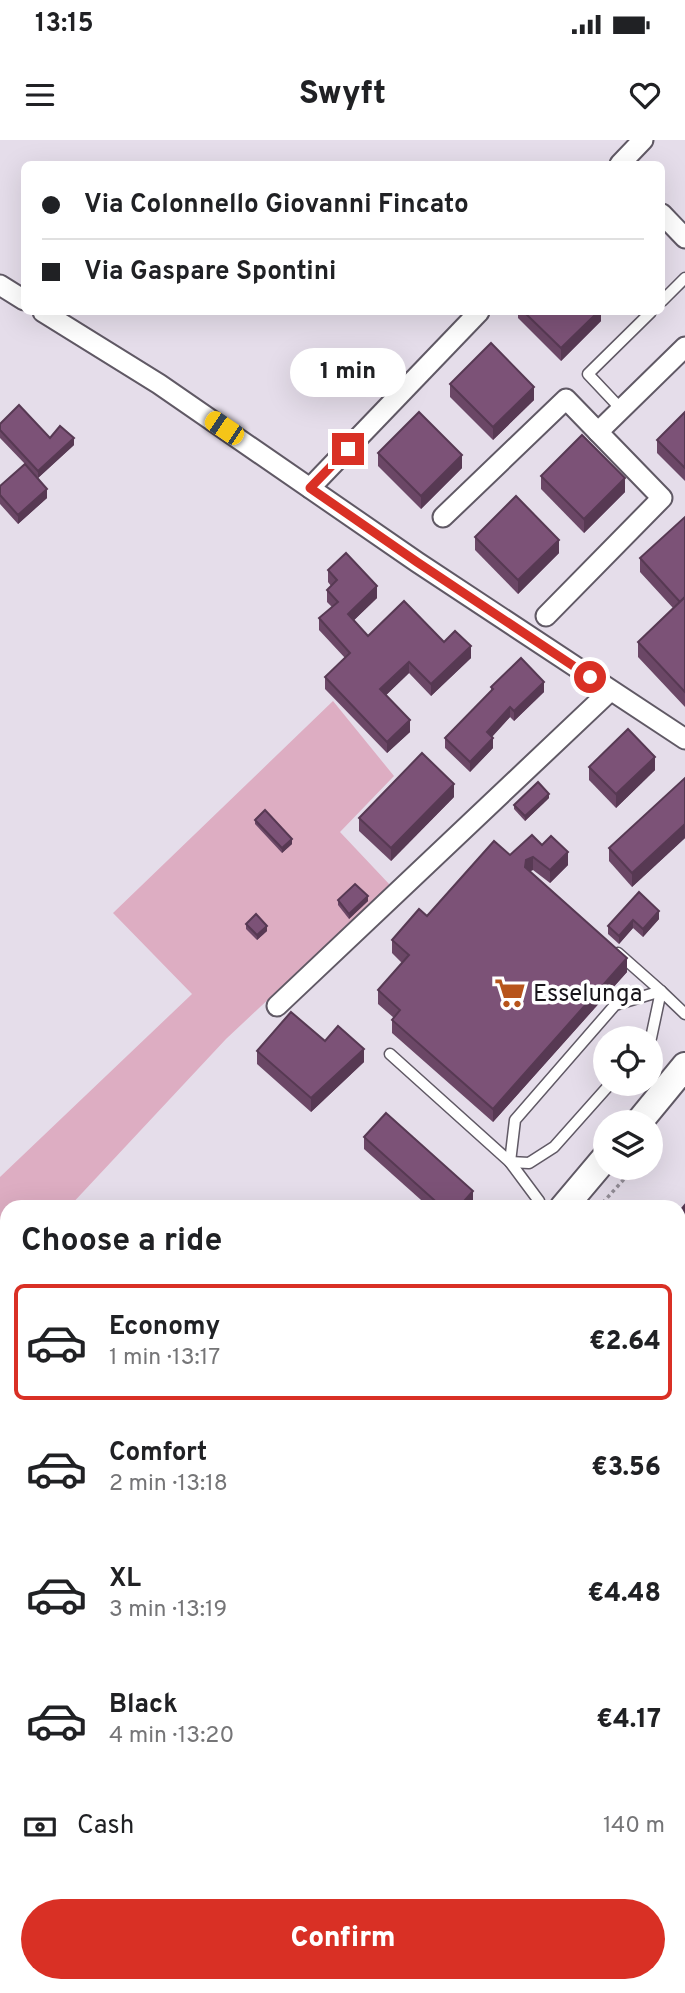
<!DOCTYPE html>
<html lang="en">
<head>
<meta charset="utf-8">
<style>
  :root { --surface:#fff; --page:#f6f6f6; --text:#202124; --muted:#757577; --line:#e0e0e0; --accent:#d93025 }
  body { margin:0; font-family:Overpass,sans-serif; background:var(--page); color:var(--text); height:100vh; display:flex; flex-direction:column; font-size:26px; white-space:nowrap }
  * { box-sizing:border-box; margin:0 }
  p { font-size:23px; color:var(--muted) }
  .icon { flex:none; width:38px; height:38px; fill:none; stroke:currentColor; stroke-width:2; stroke-linecap:round; stroke-linejoin:round }
  .map { position:relative; flex:1; overflow:hidden }
  .details { position:absolute; left:0px; top:1060px; width:686px; height:793px; display:flex; flex-direction:column; background:var(--surface); border-radius:21px 21px 0 0; box-shadow:0 7px 28px #0002 }
  .details>* { flex:none }
  .top-card { position:absolute; left:21px; top:21px; width:644px; height:154px; border-radius:10px; box-shadow:0 7px 28px #0002; display:grid; align-content:center; height:154px; padding:0 21px; background:var(--surface) }
  .tools { position:absolute; left:593px; top:886px; display:grid; gap:14px }
  .tools a { display:grid; place-items:center; width:70px; height:70px; border-radius:50%; background:var(--surface); box-shadow:0 7px 28px #0002; font-size:35px }
  .end { position:absolute; width:32px; height:32px; margin:-16px; border:9px solid #d93025; background:#fff; box-shadow:0 0 0 4px #fff }
  .from { border-radius:50% }
  .bubble { position:absolute; height:49px; border-radius:24px; background:var(--surface); box-shadow:0 7px 28px #0002; font-size:23px; font-weight:800; line-height:49px; text-align:center }
  .car { position:absolute; width:21px; height:42px; margin:-21px -10px; border-radius:9px; box-shadow:0 0 5px 2px #0007; background:linear-gradient(#f5c518 24%,#345 0 40%,#f5c518 0 76%,#345 0 86%,#f5c518 0) }
  .top-card b { display:flex; align-items:center; gap:24px; height:66px; font-size:26px }
  .top-card b+b { border-top:2px solid var(--line) }
  .top-card i { width:18px; height:18px; background:var(--text) }
  ul { padding:0; list-style:none }
  li { display:flex; align-items:center; gap:21px; height:116px; margin:0 14px 10px; padding:0 7px; border:4px solid transparent; border-radius:10px }
  li div { flex:1 }
  li b { display:block; font-size:26px }
  li em { font-style:normal; font-weight:800 }
  li.on { border-color:var(--accent) }
  li>.icon { width:63px; height:63px; stroke-width:1.5 }
  h2 { padding:0 21px; font-size:32px; line-height:84px }
  .pay { display:flex; align-items:center; gap:18px; height:77px; padding:0 21px; font-size:26px }
  .pay p { margin-inline-start:auto }
  .primary-button { display:flex; gap:14px; margin-top:auto; padding:14px 21px }
  .primary-button a { flex:1; height:80px; border-radius:42px; background:var(--accent); color:#fff; font-size:28px; font-weight:800; line-height:80px; text-align:center }
  .status { display:flex; justify-content:space-between; align-items:center; height:49px; padding:0 35px; background:var(--surface); direction:ltr }
  .status svg { height:19px; fill:currentColor }
  header { display:flex; justify-content:space-between; align-items:center; height:91px; padding:0 21px; background:var(--surface); font-size:32px; font-weight:800 }
  .map>svg:first-child { display:block }
  .green { fill:#ddadc2 }
  .lines { fill:none; stroke-linecap:round; stroke-linejoin:round }
  .stream { stroke:#9da7db; stroke-width:5 }
  .service-casing { stroke:#605965; stroke-width:13 }
  .minor-casing { stroke:#605965; stroke-width:23 }
  .secondary-casing { stroke:#605965; stroke-width:30 }
  .trunk-casing { stroke:#605965; stroke-width:35 }
  .path { stroke:#948e98; stroke-width:3.5; stroke-dasharray:3.5 3.5; stroke-linecap:butt }
  .service { stroke:#fff; stroke-width:10 }
  .minor { stroke:#fff; stroke-width:19 }
  .secondary { stroke:#fff; stroke-width:26 }
  .trunk { stroke:#fff; stroke-width:32 }
  .wall { fill:#6b4766 }
  .shaded-wall { fill:#573953 }
  .building { fill:#7c5277; stroke:#573953; stroke-width:2 }
  .route { stroke:#d93025; stroke-width:9 }
  .labels { text-anchor:middle; stroke-width:7; stroke-linejoin:round; paint-order:stroke }
  .poi-label { font-size:24px; fill:#18151a; stroke:#fff; text-anchor:start }
</style>
</head>
<body>
<div class="status"><b>13:15</b><svg viewBox="0 0 49 12"><path d="M0 12V9h3v3zM5 12V6h3v6zM10 12V3h3v9zM15 12V0h3v12zM26 1h20v11H26zM47 4h2v5h-2z"/></svg></div>
<header><svg class="icon" aria-label="menu" viewBox="0 0 24 24"><path d="M4 6h16M4 12h16M4 18h16"/></svg>Swyft<svg class="icon" aria-label="heart" viewBox="0 0 24 24"><path d="M12 20l-8-8c-3-5 5-10 8-4 3-6 11-1 8 4z"/></svg></header>
<div class="map">
<svg width="685" height="1853" viewBox="0 0 685 1853">
  <rect width="100%" height="100%" fill="#e5ddea"/>
  <!-- green -->
  <g class="green">
    <polygon points="333,561 394,636 340,692 390,745 226,899 69,1067 7,1068 7,1134 0,1141 0,1037 192,854 113,773"/>
    <polygon points="685,1305 685,1356 679,1362 679,1311"/>
    <polygon points="685,1510 685,1546 679,1552 679,1515"/>
    <polygon points="685,1677 685,1796 679,1790 679,1682"/>
    <polygon points="379,1846 441,1846 447,1853 378,1853 382,1849"/>
    <polygon points="505,1846 548,1846 540,1853 497,1853"/>
  </g>
  <g class="lines">
    <!-- stream -->
    <g class="stream">
      <polyline points="679,1331 685,1325"/>
      <polyline points="385,1853 387,1846"/>
    </g>
    <defs>
      <g id="service">
        <polyline points="662,161 685,138"/>
        <polyline points="621,269 588,234 651,172"/>
        <polyline points="618,813 661,851 685,874"/>
        <polyline points="390,914 510,1022 539,1061 540,1068"/>
        <polyline points="510,1022 515,980 615,865 661,851 651,898"/>
        <polyline points="510,1022 529,1023 554,1007 611,943"/>
        <polyline points="0,1443 7,1438"/>
        <polyline points="0,1583 7,1577"/>
      </g>
      <g id="minor">
        <polyline points="620,24 643,0"/>
        <polyline points="662,74 685,98"/>
        <polyline points="0,145 24,160"/>
        <polyline points="43,172 159,244 417,422 685,599"/>
        <polyline points="310,348 479,172"/>
        <polyline points="443,377 566,259 598,292 685,207"/>
        <polyline points="546,476 662,358 598,292"/>
        <polyline points="277,866 610,551"/>
        <polyline points="679,1506 685,1499"/>
        <polyline points="679,1567 685,1562"/>
      </g>
      <g id="secondary">
        <polyline points="639,982 685,926"/>
        <polyline points="563,1068 606,1017"/>
        <polyline points="0,1521 7,1516"/>
      </g>
      <polyline id="trunk" points="0,1486 7,1482"/>
    </defs>
    <!-- service casing -->
    <use href="#service" class="service-casing"/>
    <!-- minor casing -->
    <use href="#minor" class="minor-casing"/>
    <!-- secondary casing -->
    <use href="#secondary" class="secondary-casing"/>
    <!-- trunk casing -->
    <use href="#trunk" class="trunk-casing"/>
    <!-- path -->
    <g class="path">
      <polyline points="651,1010 659,1001 654,996"/>
      <polyline points="598,1068 635,1027"/>
      <polyline points="679,1806 685,1805"/>
      <polyline points="412,1846 420,1853"/>
      <polyline points="565,1853 572,1846"/>
    </g>
    <!-- service -->
    <use href="#service" class="service"/>
    <!-- minor -->
    <use href="#minor" class="minor"/>
    <!-- secondary -->
    <use href="#secondary" class="secondary"/>
    <!-- trunk -->
    <use href="#trunk" class="trunk"/>
  </g>
  <!-- wall -->
  <g class="wall">
    <polygon points="518,172 601,172 601,181 561,221 518,178"/>
    <polygon points="450,244 534,260 493,300 450,257"/>
    <polygon points="685,272 685,341 657,313 657,300"/>
    <polygon points="0,284 74,305 38,338 28,327 47,358 18,384 0,364 0,346 25,324 0,298"/>
    <polygon points="378,313 462,328 421,369 378,326"/>
    <polygon points="541,336 625,352 584,393 541,349"/>
    <polygon points="685,377 685,567 638,517 638,502 673,468 640,432 640,418"/>
    <polygon points="475,397 559,413 518,454 475,410"/>
    <polygon points="328,430 377,458 354,480 368,496 444,502 471,518 431,556 409,533 386,555 410,592 387,613 325,549 325,537 345,518 319,490 319,478 332,467 327,462 327,450 331,446 328,442"/>
    <polygon points="491,547 544,552 514,581 510,577 492,597 493,608 470,632 445,608 445,598 491,551"/>
    <polygon points="589,627 655,630 616,668 589,640"/>
    <polygon points="685,638 685,698 632,747 609,721 609,708"/>
    <polygon points="454,657 391,721 359,691 359,678"/>
    <polygon points="549,658 525,681 514,669 514,665"/>
    <polygon points="255,680 292,704 282,713 255,684"/>
    <polygon points="542,705 568,725 550,743 533,730 530,731 627,832 493,982 392,893 392,880 394,878 378,864 378,850 402,823 392,813 392,800 510,715"/>
    <polygon points="639,752 659,779 643,797 633,788 619,804 608,794 608,786"/>
    <polygon points="338,760 368,761 349,779 338,765"/>
    <polygon points="246,784 267,791 257,800 246,789"/>
    <polygon points="325,901 364,922 311,972 257,924 257,911"/>
    <polygon points="364,997 473,1063 469,1068 430,1068 364,1009"/>
    <polygon points="685,1385 685,1399 683,1396 683,1387"/>
    <polygon points="685,1578 685,1597 682,1594 682,1581"/>
  </g>
  <!-- shaded-wall -->
  <g class="shaded-wall">
    <polygon points="664,107 664,120 662,123 662,109"/>
    <polygon points="598,172 601,172 601,181 561,221 561,208"/>
    <polygon points="534,247 534,260 493,300 493,287"/>
    <polygon points="74,298 74,305 38,338 38,331"/>
    <polygon points="462,315 462,328 421,369 421,356"/>
    <polygon points="625,338 625,352 584,393 584,379"/>
    <polygon points="47,349 47,358 18,384 18,375"/>
    <polygon points="559,400 559,413 518,454 518,440"/>
    <polygon points="377,446 377,458 348,486 348,474"/>
    <polygon points="471,506 471,518 431,556 431,544"/>
    <polygon points="409,522 409,533 380,561 380,549"/>
    <polygon points="544,542 544,552 514,581 514,571"/>
    <polygon points="510,567 510,577 487,602 487,592"/>
    <polygon points="410,580 410,592 387,613 387,602"/>
    <polygon points="493,598 493,608 470,632 470,622"/>
    <polygon points="655,617 655,630 616,668 616,654"/>
    <polygon points="454,644 454,657 391,721 391,708"/>
    <polygon points="549,654 549,658 525,681 525,676"/>
    <polygon points="685,684 685,698 632,747 632,733"/>
    <polygon points="292,699 292,704 282,713 282,708"/>
    <polygon points="568,712 568,725 550,743 550,730"/>
    <polygon points="533,717 533,730 526,733 525,740 526,720"/>
    <polygon points="368,756 368,761 349,779 349,774"/>
    <polygon points="659,771 659,779 643,797 643,789"/>
    <polygon points="633,780 633,788 619,804 619,796"/>
    <polygon points="267,786 267,791 257,800 257,795"/>
    <polygon points="627,818 627,832 493,982 493,969"/>
    <polygon points="364,909 364,922 311,972 311,958"/>
    <polygon points="473,1051 473,1063 469,1068 458,1068"/>
    <polygon points="685,1123 685,1136 679,1143 679,1130"/>
    <polygon points="685,1442 685,1451 679,1457 679,1448"/>
  </g>
  <!-- building -->
  <g class="building">
    <polygon points="524,172 598,172 561,208"/>
    <polygon points="491,203 534,247 493,287 450,244"/>
    <polygon points="19,265 50,298 60,286 74,298 38,331 0,290 0,284"/>
    <polygon points="419,272 462,315 421,356 378,313"/>
    <polygon points="685,272 685,328 657,300"/>
    <polygon points="582,295 625,338 584,379 541,336"/>
    <polygon points="25,324 47,349 18,375 0,355 0,346"/>
    <polygon points="516,356 559,400 518,440 475,397"/>
    <polygon points="685,377 685,457 680,462 640,418"/>
    <polygon points="346,413 377,446 348,474 368,496 404,461 444,502 455,491 471,506 431,544 409,522 380,549 410,580 387,602 325,537 350,513 319,478 338,462 327,450 337,440 328,430"/>
    <polygon points="685,457 685,552 638,502"/>
    <polygon points="521,518 544,542 514,571 510,567 487,592 493,598 470,622 445,598 493,549 491,547"/>
    <polygon points="628,589 655,617 616,654 589,627"/>
    <polygon points="422,613 454,644 391,708 359,678"/>
    <polygon points="685,638 685,684 632,733 609,708"/>
    <polygon points="538,642 549,654 525,676 514,665"/>
    <polygon points="265,670 292,699 282,708 255,680"/>
    <polygon points="532,695 542,705 551,696 568,712 550,730 533,717 526,720 525,727 627,818 493,969 392,880 400,870 378,850 409,815 392,800 419,769 427,776 494,701 510,715"/>
    <polygon points="355,744 368,756 349,774 338,760"/>
    <polygon points="639,752 659,771 643,789 633,780 619,796 608,786"/>
    <polygon points="256,774 267,786 257,795 246,784"/>
    <polygon points="291,872 325,901 338,886 364,909 311,958 257,911"/>
    <polygon points="386,973 473,1051 458,1068 443,1068 364,997"/>
    <polygon points="684,1066 685,1123 679,1130 679,1072"/>
    <polygon points="685,1400 685,1442 679,1448 679,1406"/>
  </g>
  <g class="lines">
    <!-- route -->
    <polyline class="route" points="348,309 310,348 417,422 590,537"/>
  </g>
  <!-- icons -->
  <defs>
    <symbol id="supermarket-bare" viewBox="-9 -9 18 18"><path d="M-6-5.5h2.5l.6 2H6L4.5 2H-2.5L-4.4-4H-6ZM-1.5 3.2a1.3 1.3 0 1 0 .1 0ZM3 3.2a1.3 1.3 0 1 0 .1 0Z" fill="#b7541b" stroke="#fff" stroke-width="2.5" paint-order="stroke"/></symbol>
  </defs>
  <g fill-rule="evenodd">
    <use href="#supermarket-bare" x="488" y="831" width="44" height="44"/>
  </g>
  <g class="labels">
    <!-- poi labels -->
    <g class="poi-label">
      <text x="533" y="861">Esselunga</text>
    </g>
  </g>
</svg>
<div class="tools">
<a><svg class="icon" aria-label="locate" viewBox="0 0 24 24"><circle cx="12" cy="12" r="6"/><path d="M12 2v4M12 18v4M2 12h4M18 12h4"/></svg></a>
<a><svg class="icon" aria-label="layers" viewBox="0 0 24 24"><path d="M12 4l9 5-9 5-9-5zM3 14l9 5 9-5"/></svg></a>
</div>
<i class="end from" style="left:590px;top:537px"></i>
<i class="end" style="left:348px;top:309px"></i>
<div class="bubble" style="left:290px;top:208px;width:116px">1 min</div>
<i class="car" style="left:224px;top:288px;rotate:304deg"></i>
<div class="top-card">
<b><i class="from"></i>Via Colonnello Giovanni Fincato</b>
<b><i></i>Via Gaspare Spontini</b>
</div>
<section class="details">
<h2>Choose a ride</h2>
<ul>
<li class="on"><svg class="icon" aria-label="car" viewBox="0 0 24 24"><path d="M5 17H2v-5l4-1 3-4h7l3 4 3 1v5h-3M9 17h6M6 11h13"/><circle cx="7" cy="17" r="2"/><circle cx="17" cy="17" r="2"/></svg><div><b>Economy</b><p>1 min · 13:17</p></div><em>€2.64</em></li>
<li><svg class="icon" aria-label="car" viewBox="0 0 24 24"><path d="M5 17H2v-5l4-1 3-4h7l3 4 3 1v5h-3M9 17h6M6 11h13"/><circle cx="7" cy="17" r="2"/><circle cx="17" cy="17" r="2"/></svg><div><b>Comfort</b><p>2 min · 13:18</p></div><em>€3.56</em></li>
<li><svg class="icon" aria-label="car" viewBox="0 0 24 24"><path d="M5 17H2v-5l4-1 3-4h7l3 4 3 1v5h-3M9 17h6M6 11h13"/><circle cx="7" cy="17" r="2"/><circle cx="17" cy="17" r="2"/></svg><div><b>XL</b><p>3 min · 13:19</p></div><em>€4.48</em></li>
<li><svg class="icon" aria-label="car" viewBox="0 0 24 24"><path d="M5 17H2v-5l4-1 3-4h7l3 4 3 1v5h-3M9 17h6M6 11h13"/><circle cx="7" cy="17" r="2"/><circle cx="17" cy="17" r="2"/></svg><div><b>Black</b><p>4 min · 13:20</p></div><em>€4.17</em></li>
</ul>
<div class="pay"><svg class="icon" aria-label="cash" viewBox="0 0 24 24"><path d="M3 7h18v10H3z"/><circle cx="12" cy="12" r="2"/></svg>Cash<p>140 m</p></div>
<div class="primary-button"><a>Confirm</a></div>
</section>
</div>
</body>
</html>
